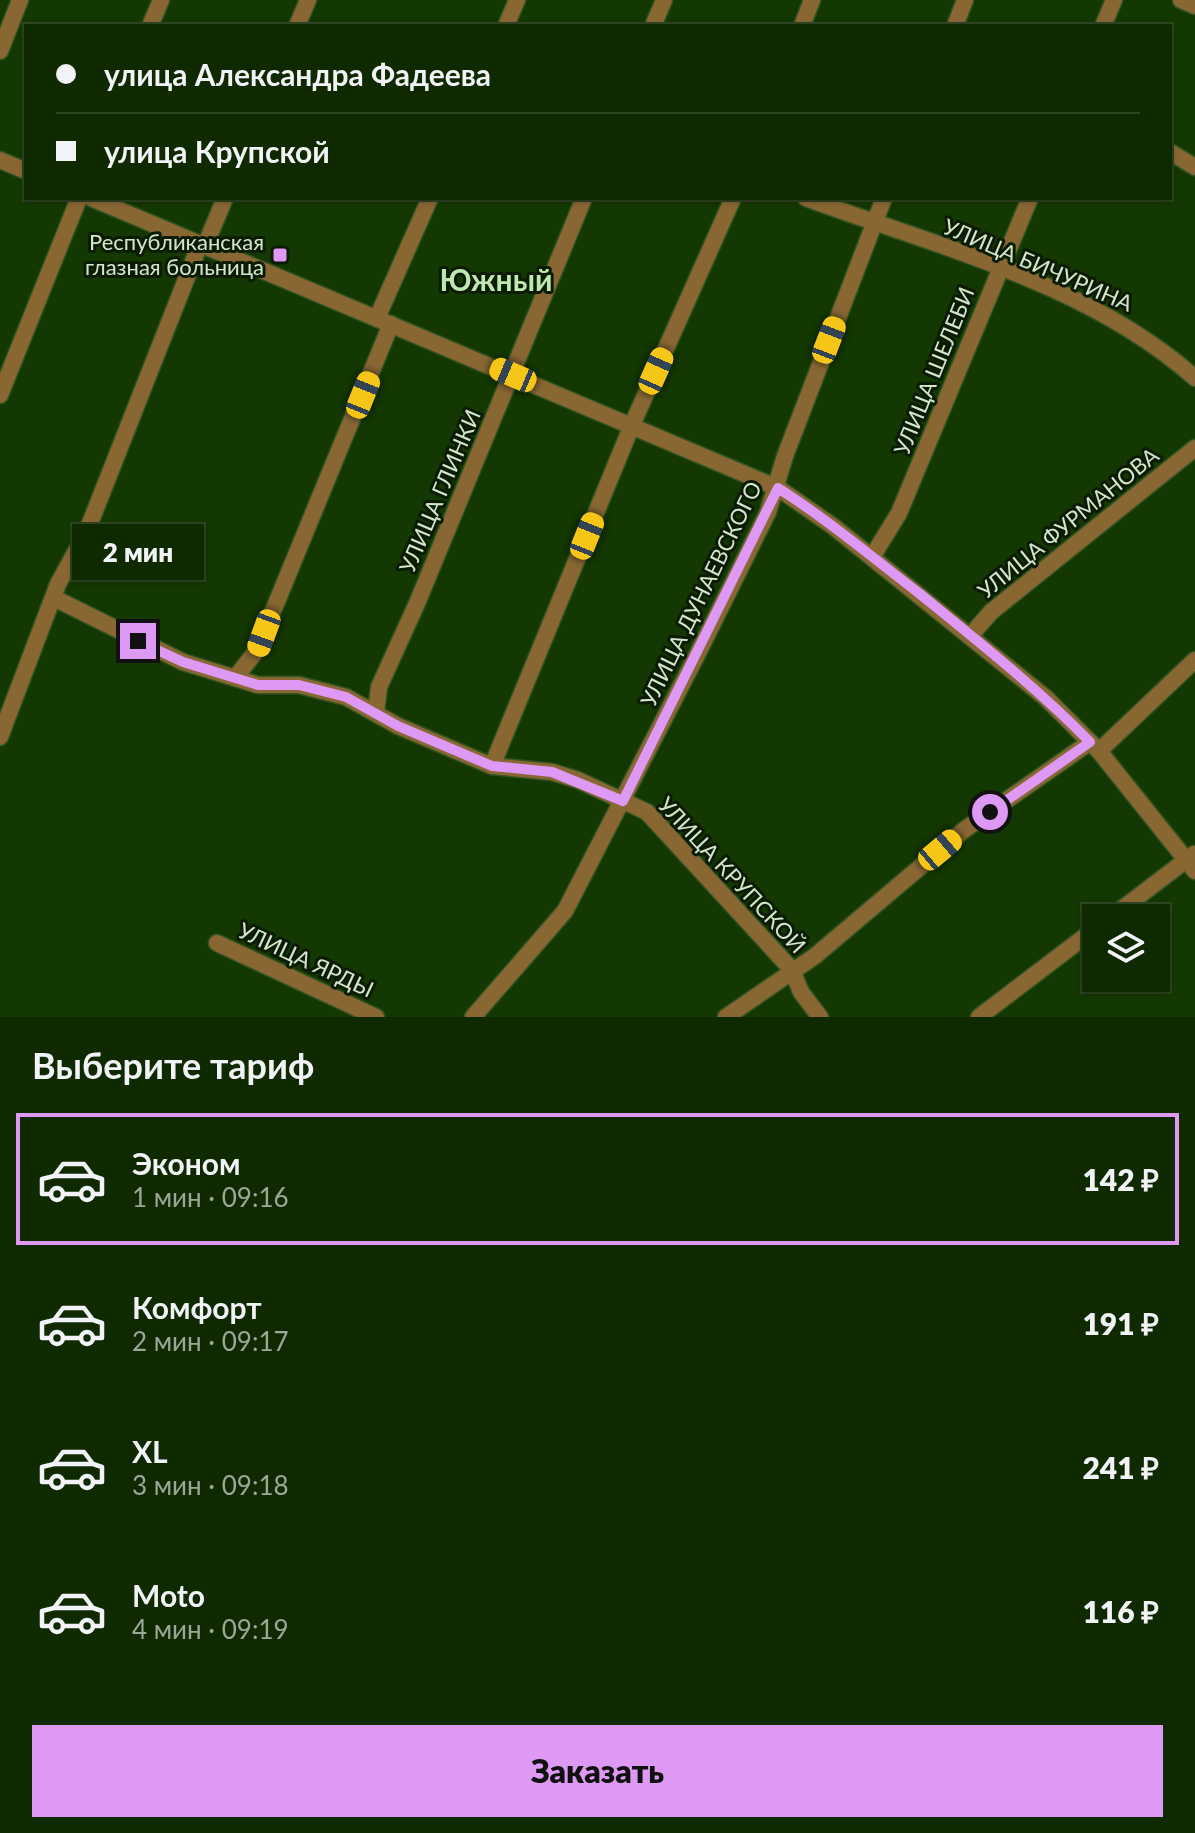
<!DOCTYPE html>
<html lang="ru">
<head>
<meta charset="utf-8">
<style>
  :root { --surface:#0f2a01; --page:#1d3610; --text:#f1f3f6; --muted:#9ba799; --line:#2f4623; --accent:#dd99f4 }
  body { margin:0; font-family:Lato,sans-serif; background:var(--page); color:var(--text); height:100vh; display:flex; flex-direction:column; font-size:30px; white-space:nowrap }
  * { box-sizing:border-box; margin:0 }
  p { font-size:26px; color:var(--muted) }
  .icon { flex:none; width:44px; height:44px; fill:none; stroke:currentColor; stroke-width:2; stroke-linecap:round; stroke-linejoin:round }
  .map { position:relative; height:1017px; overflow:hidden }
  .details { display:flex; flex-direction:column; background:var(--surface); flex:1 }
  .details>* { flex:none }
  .top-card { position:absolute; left:24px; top:24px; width:1148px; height:176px; border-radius:0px; box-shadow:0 2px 6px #0004,0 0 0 2px var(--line); display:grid; align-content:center; height:176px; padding:0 32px; background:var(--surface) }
  .buttons { position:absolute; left:1082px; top:904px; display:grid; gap:16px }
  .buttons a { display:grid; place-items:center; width:88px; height:88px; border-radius:0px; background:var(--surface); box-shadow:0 2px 6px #0004,0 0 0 2px var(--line); font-size:40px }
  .end { position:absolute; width:36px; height:36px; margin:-18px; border:10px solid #dd99f4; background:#111; box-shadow:0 0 0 4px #111 }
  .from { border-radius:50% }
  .bubble { position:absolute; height:56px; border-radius:0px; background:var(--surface); box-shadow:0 2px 6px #0004,0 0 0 2px var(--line); font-size:26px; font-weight:800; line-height:56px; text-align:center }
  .car { position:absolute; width:24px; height:48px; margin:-24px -12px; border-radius:10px; box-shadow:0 0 6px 2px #0007; background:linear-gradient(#f5c518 24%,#345 0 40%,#f5c518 0 76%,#345 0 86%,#f5c518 0) }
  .top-card b { display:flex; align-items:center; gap:28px; height:76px; font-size:30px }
  .top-card b+b { border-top:2px solid var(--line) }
  .top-card i { width:20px; height:20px; background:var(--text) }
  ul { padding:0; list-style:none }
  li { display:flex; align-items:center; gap:24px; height:132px; margin:0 16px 12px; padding:0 16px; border:4px solid transparent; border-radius:0px }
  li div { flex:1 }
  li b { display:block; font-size:30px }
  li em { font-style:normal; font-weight:800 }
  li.active { border-color:var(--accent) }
  li>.icon { width:72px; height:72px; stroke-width:1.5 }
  h2 { padding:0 32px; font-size:36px; line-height:96px }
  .primary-button { display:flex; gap:16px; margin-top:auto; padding:16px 32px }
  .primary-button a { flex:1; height:92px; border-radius:0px; background:var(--accent); color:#111; font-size:32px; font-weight:800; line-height:92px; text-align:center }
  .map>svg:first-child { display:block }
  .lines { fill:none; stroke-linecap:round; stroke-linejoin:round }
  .minor-casing { stroke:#325421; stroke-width:19 }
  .minor { stroke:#886733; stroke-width:16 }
  .route { stroke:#dd99f4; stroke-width:10 }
  .poi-dot { fill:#dd99f4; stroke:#0c1b06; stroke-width:3 }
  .labels { text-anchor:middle; stroke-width:6; stroke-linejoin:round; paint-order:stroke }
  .poi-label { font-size:22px; fill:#d2e7ca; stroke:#0c1b06; text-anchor:end }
  .street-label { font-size:22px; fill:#d2e7ca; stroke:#0c1b06 }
  .district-label { font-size:30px; font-weight:bold; fill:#bee8ae; stroke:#0c1b06 }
</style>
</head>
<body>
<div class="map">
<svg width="1195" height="1017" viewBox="0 0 1195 1017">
  <rect width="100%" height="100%" fill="#143801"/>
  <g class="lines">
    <defs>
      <g id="minor">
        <polyline points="1181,0 1195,6"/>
        <polyline points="150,26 161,0"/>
        <polyline points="297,26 308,0"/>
        <polyline points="506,26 517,0"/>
        <polyline points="653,26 664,0"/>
        <polyline points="802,26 812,0"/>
        <polyline points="955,26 965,0"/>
        <polyline points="1103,26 1114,0"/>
        <polyline points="0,51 20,0"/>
        <polyline points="1170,152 1195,167"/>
        <polyline points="0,160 26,171"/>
        <polyline points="91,198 778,488 834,527 1046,698 1099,751 1195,871"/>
        <path d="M806,198C938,247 1088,283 1195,378"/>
        <polyline points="205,246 225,198"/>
        <polyline points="377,318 430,198"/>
        <polyline points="0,395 79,198"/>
        <polyline points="872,557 899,513 1030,198"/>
        <polyline points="54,598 183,662 258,685 299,685 346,697 398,726 492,766 552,772 578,780 647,812 792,970 801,992 820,1017"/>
        <polyline points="971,635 991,612 1195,448"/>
        <polyline points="235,678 257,650 391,324"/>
        <polyline points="376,712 379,687 418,601 584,198"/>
        <polyline points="0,737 58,584 87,531 200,244"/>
        <polyline points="1099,751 1195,660"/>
        <polyline points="492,766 632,425 733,198"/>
        <polyline points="1110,918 1194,854"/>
        <polyline points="217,943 376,1017"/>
        <polyline points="473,1017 565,911 698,653 768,512 785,456 884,198"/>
        <polyline points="726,1017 815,956 964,830 1090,742"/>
        <polyline points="979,1017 1096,928"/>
      </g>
    </defs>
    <!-- minor casing -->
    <use href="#minor" class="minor-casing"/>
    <!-- minor -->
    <use href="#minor" class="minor"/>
  </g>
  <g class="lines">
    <!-- route -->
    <path class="route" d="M138,641L183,662L258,685H299L346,697L398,726L492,766L552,772L623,801L778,488C828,520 873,558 920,594C979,642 1037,688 1090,742L990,812"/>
  </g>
  <!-- markers -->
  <rect class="poi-dot" x="272" y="247" width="16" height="16" rx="4"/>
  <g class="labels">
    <!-- poi labels -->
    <g class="poi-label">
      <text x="264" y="250">Республиканская<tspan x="264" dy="25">глазная больница</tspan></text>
    </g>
    <!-- street labels -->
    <g class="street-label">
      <text transform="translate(1038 265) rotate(23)" y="8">УЛИЦА БИЧУРИНА</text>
      <text transform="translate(934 371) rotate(-68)" y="8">УЛИЦА ШЕЛЕБИ</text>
      <text transform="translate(440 491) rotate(-67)" y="8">УЛИЦА ГЛИНКИ</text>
      <text transform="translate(1068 523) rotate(-39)" y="8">УЛИЦА ФУРМАНОВА</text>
      <text transform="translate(701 594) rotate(-64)" y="8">УЛИЦА ДУНАЕВСКОГО</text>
      <text transform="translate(732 875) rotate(47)" y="8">УЛИЦА КРУПСКОЙ</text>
      <text transform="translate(306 960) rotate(25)" y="8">УЛИЦА ЯРДЫ</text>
    </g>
    <!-- district labels -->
    <g class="district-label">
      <text x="496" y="291">Южный</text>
    </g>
  </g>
</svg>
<div class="buttons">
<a><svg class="icon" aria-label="layers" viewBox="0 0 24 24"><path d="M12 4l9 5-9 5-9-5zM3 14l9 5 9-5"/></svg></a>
</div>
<i class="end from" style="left:990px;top:812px"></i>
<i class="end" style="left:138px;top:641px"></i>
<div class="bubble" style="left:72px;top:524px;width:132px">2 мин</div>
<i class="car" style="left:829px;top:340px;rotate:21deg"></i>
<i class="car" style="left:656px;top:371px;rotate:24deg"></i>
<i class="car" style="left:513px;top:375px;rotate:293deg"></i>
<i class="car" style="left:363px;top:395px;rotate:22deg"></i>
<i class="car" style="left:587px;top:536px;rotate:22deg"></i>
<i class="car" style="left:264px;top:633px;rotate:200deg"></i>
<i class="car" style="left:940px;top:850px;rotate:50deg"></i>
<div class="top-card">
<b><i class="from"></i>улица Александра Фадеева</b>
<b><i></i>улица Крупской</b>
</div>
</div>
<section class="details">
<h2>Выберите тариф</h2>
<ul>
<li class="active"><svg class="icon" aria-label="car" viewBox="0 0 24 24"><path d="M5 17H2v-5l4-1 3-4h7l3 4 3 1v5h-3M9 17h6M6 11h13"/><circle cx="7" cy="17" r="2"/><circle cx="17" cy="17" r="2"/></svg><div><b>Эконом</b><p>1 мин · 09:16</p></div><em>142 ₽</em></li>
<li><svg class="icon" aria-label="car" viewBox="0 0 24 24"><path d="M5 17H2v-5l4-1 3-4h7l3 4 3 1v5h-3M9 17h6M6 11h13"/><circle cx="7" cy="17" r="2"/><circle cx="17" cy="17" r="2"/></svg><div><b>Комфорт</b><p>2 мин · 09:17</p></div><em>191 ₽</em></li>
<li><svg class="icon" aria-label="car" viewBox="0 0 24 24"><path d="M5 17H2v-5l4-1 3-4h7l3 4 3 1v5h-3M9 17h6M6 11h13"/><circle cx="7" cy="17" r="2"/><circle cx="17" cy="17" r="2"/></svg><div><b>XL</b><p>3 мин · 09:18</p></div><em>241 ₽</em></li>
<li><svg class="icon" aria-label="car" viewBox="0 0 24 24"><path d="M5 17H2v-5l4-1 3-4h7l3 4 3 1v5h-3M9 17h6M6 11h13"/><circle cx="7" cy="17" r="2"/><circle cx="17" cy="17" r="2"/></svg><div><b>Moto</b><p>4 мин · 09:19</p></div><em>116 ₽</em></li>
</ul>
<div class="primary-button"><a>Заказать</a></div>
</section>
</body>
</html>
